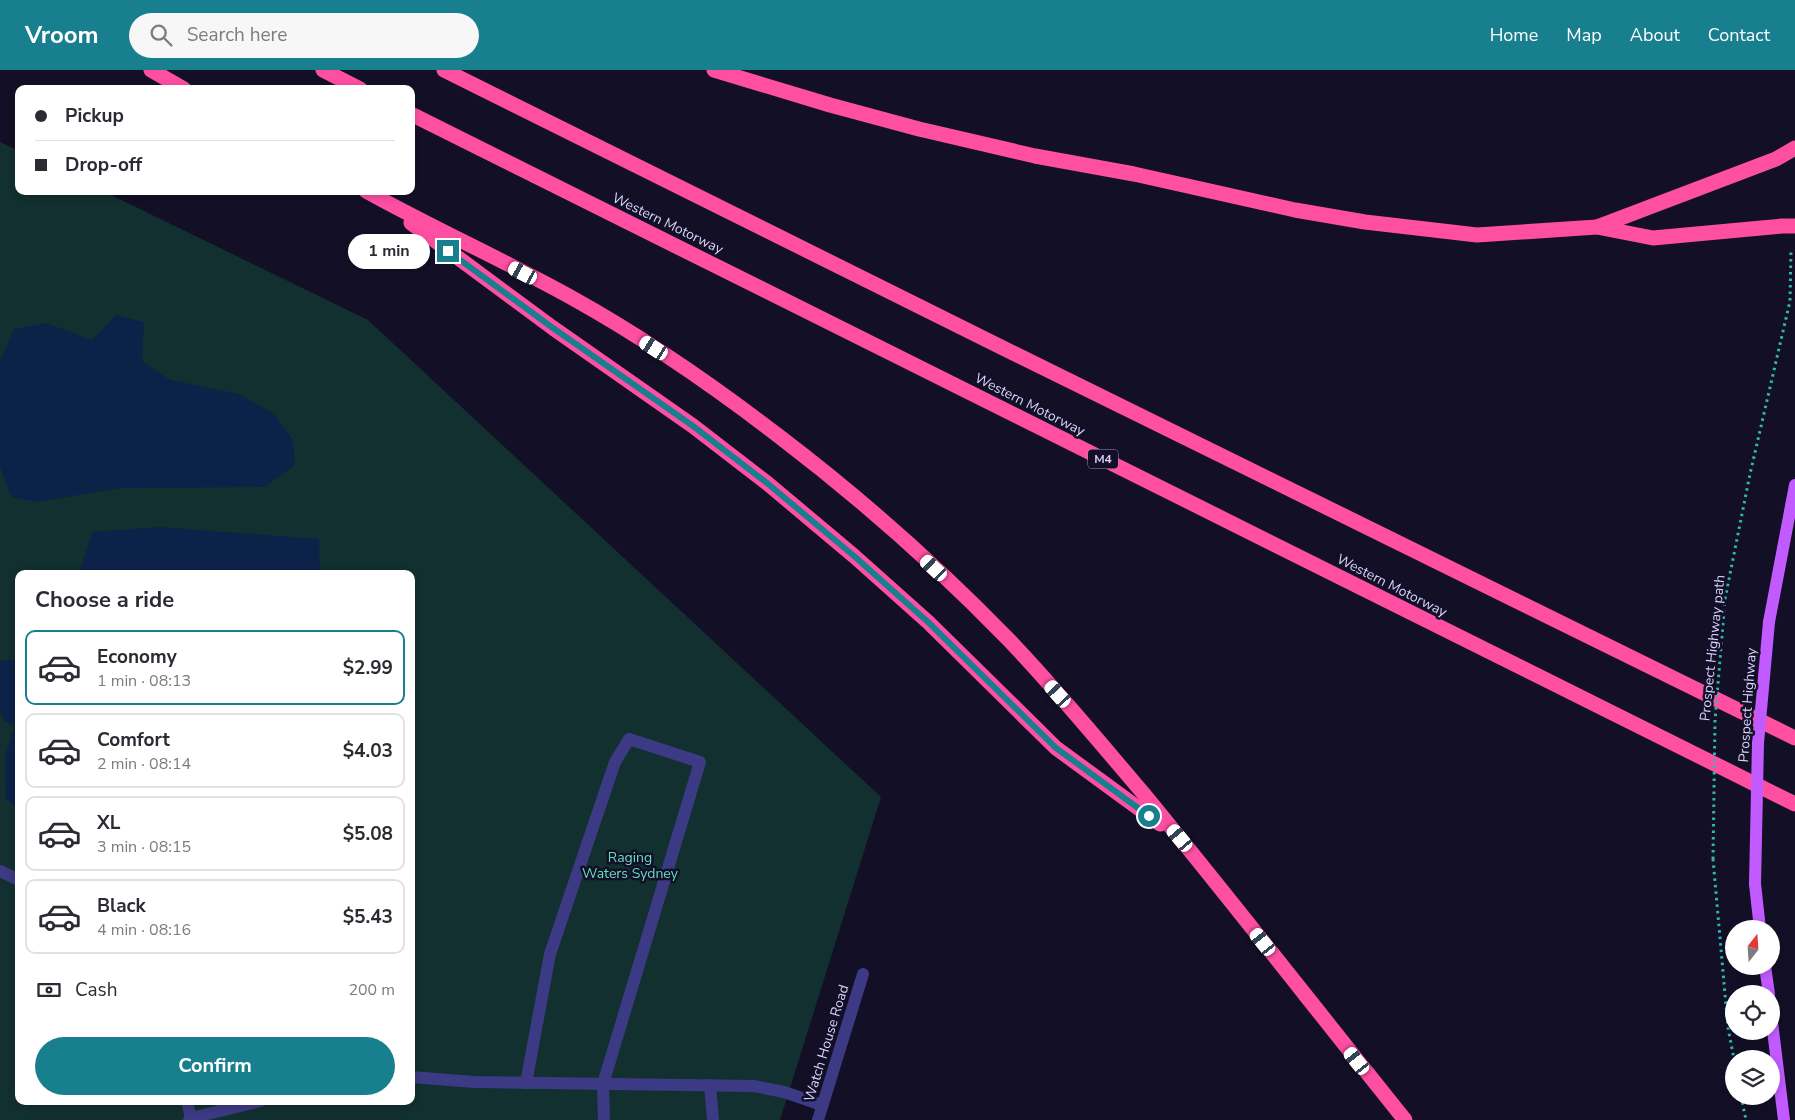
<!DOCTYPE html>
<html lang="en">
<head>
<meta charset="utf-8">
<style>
  :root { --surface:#fff; --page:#f7f7f7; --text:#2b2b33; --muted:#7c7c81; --line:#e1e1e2; --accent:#187f8f }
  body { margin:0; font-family:"Nunito Sans",sans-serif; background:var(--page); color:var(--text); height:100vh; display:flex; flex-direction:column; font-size:19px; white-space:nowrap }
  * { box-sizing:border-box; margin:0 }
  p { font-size:16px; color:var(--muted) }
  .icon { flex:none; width:28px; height:28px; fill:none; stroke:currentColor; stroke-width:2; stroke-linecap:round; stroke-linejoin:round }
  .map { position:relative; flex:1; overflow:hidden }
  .panel { position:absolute; left:15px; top:500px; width:400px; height:535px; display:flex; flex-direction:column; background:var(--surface); border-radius:10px; box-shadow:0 2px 8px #0003 }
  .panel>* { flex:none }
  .top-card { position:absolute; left:15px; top:15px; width:400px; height:110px; border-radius:10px; box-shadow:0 2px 8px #0003; display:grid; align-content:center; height:110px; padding:0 20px; background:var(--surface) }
  .needle { width:32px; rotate:17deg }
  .controls { position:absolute; left:1725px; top:850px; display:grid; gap:10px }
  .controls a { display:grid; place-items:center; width:55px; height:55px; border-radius:50%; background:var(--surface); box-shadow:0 2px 8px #0003; font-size:25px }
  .end { position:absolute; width:22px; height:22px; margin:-11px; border:6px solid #187f8f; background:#fff; box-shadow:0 0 0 2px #fff }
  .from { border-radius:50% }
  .bubble { position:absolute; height:35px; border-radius:18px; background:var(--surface); box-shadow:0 2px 8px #0003; font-size:16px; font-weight:700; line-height:35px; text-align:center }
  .car { position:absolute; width:15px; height:30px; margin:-15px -8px; border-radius:6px; box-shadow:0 0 4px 1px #0007; background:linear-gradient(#fff 24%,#345 0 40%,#fff 0 76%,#345 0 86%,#fff 0) }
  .top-card b { display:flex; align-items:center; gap:18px; height:48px; font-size:19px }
  .top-card b+b { border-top:1px solid var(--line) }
  .top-card i { width:12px; height:12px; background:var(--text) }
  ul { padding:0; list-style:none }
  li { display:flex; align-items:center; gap:15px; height:75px; margin:0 10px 8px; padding:0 10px; border:2px solid var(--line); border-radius:10px }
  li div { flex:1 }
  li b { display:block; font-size:19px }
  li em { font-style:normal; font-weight:700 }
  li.current { border-color:var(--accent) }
  li>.icon { width:45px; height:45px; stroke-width:1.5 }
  h2 { padding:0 20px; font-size:22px; line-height:60px }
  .pay { display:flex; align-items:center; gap:12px; height:55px; padding:0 20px; font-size:19px }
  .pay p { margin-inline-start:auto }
  .action { display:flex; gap:10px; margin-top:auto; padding:10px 20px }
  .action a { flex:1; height:58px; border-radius:30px; background:var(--accent); color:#fff; font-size:20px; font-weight:700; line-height:58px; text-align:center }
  header { display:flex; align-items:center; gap:30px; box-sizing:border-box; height:70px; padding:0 25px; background:var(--accent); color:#fff }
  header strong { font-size:24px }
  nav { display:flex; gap:28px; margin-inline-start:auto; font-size:18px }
  .search { width:350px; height:45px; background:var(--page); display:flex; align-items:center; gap:12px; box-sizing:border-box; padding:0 18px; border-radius:28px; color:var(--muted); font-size:19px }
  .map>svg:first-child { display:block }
  .green { fill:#12302f; fill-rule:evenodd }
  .water { fill:#0c2248 }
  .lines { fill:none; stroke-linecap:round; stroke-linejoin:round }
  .path { stroke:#2fb8b0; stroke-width:3; stroke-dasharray:2.5 4; stroke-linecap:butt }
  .minor { stroke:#3d3a85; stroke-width:12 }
  .major { stroke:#c25bff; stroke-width:12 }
  .highway { stroke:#ff4fa3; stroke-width:15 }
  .path-bridge { stroke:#2fb8b0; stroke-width:3; stroke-dasharray:2.5 4; stroke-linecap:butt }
  .major-bridge { stroke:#c25bff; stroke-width:12 }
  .route { stroke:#187f8f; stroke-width:6 }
  .labels { text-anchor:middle; stroke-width:5; stroke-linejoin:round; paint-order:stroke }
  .shield { fill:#130f26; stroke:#9e99be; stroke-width:1 }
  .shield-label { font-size:12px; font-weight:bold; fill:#d9d4ff }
  .street-label { font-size:14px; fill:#d9d4ff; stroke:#130f26 }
  .park-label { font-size:14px; fill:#5fe0c0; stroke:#130f26 }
</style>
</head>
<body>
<header>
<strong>Vroom</strong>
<div class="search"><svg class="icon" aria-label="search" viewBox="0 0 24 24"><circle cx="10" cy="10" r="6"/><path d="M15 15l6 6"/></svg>Search here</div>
<nav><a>Home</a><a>Map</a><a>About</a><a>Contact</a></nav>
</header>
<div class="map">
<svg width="1795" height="1050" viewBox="0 0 1795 1050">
  <rect width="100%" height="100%" fill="#130f26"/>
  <!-- green -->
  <path class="green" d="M0,72L19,81V121H103L368,250L881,727L780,1050H0ZM19,504H411V1031H19Z"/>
  <!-- water -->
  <g class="water">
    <polygon points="116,245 144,252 142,291 170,310 239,324 274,344 293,370 295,395 265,417 120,418 36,432 11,427 0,396 0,291 14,259 46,253 92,270"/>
    <polygon points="159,457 319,469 320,504 79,504 92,462"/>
    <polygon points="19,589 19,740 6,729 5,687 15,655 4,651 0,639 0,591"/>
  </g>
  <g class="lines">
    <!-- path -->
    <g class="path">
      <polyline points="1725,529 1750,404 1790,231 1791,179"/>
      <polyline points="1713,789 1728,958 1734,989"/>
      <polyline points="1741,1026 1746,1050"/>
    </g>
    <!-- minor -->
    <g class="minor">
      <polyline points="0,801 19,810"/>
      <polyline points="411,1007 474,1012 754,1016 784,1022 822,1035"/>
      <polyline points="526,1013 550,884 615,692 629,669 700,692 603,1014 604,1050"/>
      <polyline points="710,1015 713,1050"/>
      <polyline points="187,1031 191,1048"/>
      <polyline points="189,1050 191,1048 260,1031"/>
      <polyline points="818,1050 863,904"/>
    </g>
    <!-- major -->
    <g class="major">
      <polyline points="1769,552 1795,415"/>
      <polyline points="1755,814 1760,859"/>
      <polyline points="1765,896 1769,924"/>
      <polyline points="1771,944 1784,1050"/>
    </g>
    <!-- highway -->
    <g class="highway">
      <polyline points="151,0 184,19"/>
      <polyline points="323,0 360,19"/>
      <polyline points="444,0 1009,281 1795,668"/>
      <polyline points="714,0 830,35 919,59 1035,86 1134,104 1295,140 1365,152 1477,165 1597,157 1776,89 1795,78"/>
      <polyline points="411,44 1795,734"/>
      <path d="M366,121C434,159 506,191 574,229C646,269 715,317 780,367C860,428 938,497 1008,569C1057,620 1102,675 1148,729C1235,835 1319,943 1405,1050"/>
      <polyline points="411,153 553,258 693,356 767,413 854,486 928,552 1056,678 1160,754"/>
      <polyline points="1597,157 1653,168 1782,156 1795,156"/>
    </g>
    <!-- path-bridge -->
    <polyline class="path-bridge" points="1713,789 1715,650 1725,529"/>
    <!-- major-bridge -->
    <polyline class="major-bridge" points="1755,814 1758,673 1769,552"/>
  </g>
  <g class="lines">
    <!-- route -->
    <polyline class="route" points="448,181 553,258 693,356 767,413 854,486 928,552 1056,678 1149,746"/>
  </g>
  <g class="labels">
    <!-- shield labels -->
    <rect class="shield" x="1088" y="379.5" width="30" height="19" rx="4"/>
    <g class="shield-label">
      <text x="1103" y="393">M4</text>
    </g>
    <!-- street labels -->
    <g class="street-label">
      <text transform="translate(668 153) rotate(26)" y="5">Western Motorway</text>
      <text transform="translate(1030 334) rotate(27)" y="5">Western Motorway</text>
      <text transform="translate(1392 515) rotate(27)" y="5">Western Motorway</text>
      <text transform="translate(1712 578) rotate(-84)" y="5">Prospect Highway path</text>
      <text transform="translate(1747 635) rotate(-86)" y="5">Prospect Highway</text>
      <text transform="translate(826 973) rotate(-73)" y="5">Watch House Road</text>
    </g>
    <!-- park labels -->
    <g class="park-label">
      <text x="630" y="792">Raging<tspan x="630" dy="16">Waters Sydney</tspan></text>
    </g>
  </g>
</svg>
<div class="controls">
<a><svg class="needle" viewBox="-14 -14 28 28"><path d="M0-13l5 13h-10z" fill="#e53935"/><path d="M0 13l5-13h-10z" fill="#7c7c81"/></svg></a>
<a><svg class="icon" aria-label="locate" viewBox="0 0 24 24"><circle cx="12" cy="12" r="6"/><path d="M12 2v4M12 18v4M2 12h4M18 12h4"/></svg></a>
<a><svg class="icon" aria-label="layers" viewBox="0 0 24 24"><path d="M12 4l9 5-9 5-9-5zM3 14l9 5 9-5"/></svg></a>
</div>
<i class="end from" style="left:1149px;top:746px"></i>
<i class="end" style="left:448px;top:181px"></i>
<div class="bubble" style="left:348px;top:164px;width:82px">1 min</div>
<i class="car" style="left:523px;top:203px;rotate:298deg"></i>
<i class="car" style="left:654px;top:278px;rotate:303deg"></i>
<i class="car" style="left:934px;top:498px;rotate:313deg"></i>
<i class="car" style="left:1058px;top:624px;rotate:318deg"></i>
<i class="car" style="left:1180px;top:768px;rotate:320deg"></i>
<i class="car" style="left:1263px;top:872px;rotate:321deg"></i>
<i class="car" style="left:1357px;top:991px;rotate:321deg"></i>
<div class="top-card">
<b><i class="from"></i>Pickup</b>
<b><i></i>Drop-off</b>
</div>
<section class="panel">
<h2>Choose a ride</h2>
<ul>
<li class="current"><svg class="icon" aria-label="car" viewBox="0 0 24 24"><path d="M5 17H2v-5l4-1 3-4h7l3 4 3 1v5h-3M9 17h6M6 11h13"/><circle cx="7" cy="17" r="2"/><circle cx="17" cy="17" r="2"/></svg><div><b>Economy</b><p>1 min · 08:13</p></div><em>$2.99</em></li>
<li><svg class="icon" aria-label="car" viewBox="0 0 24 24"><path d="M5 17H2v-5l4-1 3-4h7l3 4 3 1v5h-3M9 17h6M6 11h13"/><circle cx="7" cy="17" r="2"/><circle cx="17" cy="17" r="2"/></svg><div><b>Comfort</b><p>2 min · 08:14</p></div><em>$4.03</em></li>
<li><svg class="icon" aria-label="car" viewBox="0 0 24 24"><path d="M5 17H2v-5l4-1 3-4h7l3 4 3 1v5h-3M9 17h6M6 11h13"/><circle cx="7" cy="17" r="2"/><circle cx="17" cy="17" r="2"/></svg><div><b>XL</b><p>3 min · 08:15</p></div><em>$5.08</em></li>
<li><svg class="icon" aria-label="car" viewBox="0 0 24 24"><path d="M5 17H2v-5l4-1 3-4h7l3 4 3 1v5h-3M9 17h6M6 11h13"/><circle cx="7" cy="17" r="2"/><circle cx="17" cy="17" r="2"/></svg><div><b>Black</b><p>4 min · 08:16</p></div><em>$5.43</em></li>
</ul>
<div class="pay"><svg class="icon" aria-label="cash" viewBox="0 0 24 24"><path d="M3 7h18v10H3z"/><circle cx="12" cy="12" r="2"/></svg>Cash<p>200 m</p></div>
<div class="action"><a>Confirm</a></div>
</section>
</div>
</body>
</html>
